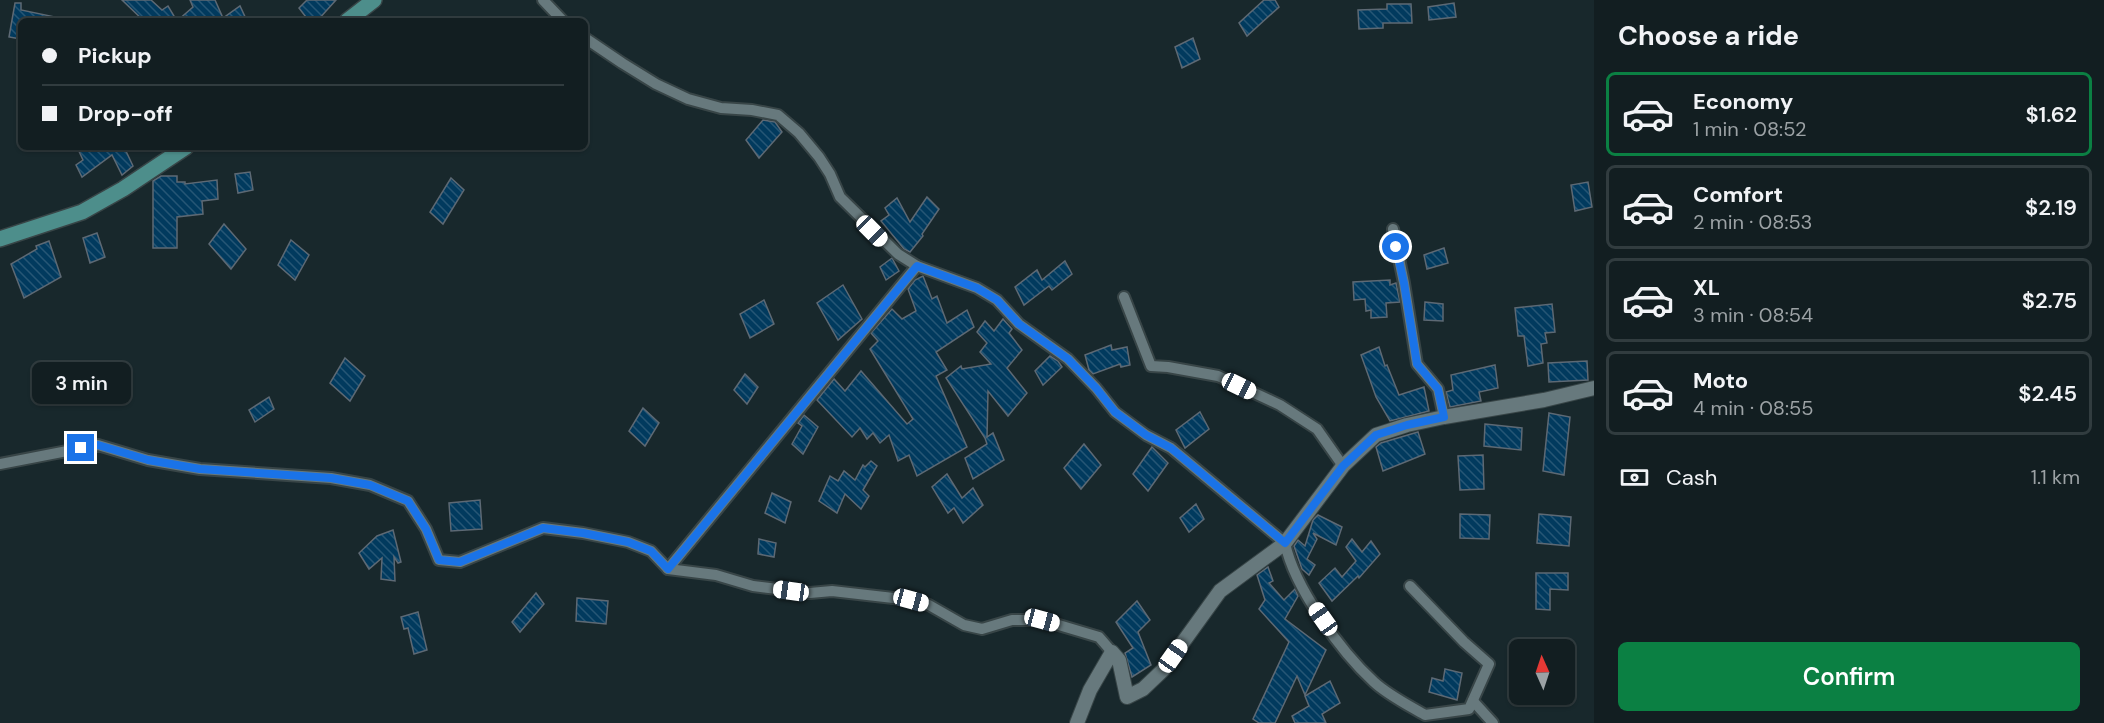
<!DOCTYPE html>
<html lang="en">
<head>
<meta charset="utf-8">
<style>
  :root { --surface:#121e21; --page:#1f2b2e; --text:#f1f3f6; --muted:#9ca2a5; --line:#313c3f; --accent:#0b8043 }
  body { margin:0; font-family:"DM Sans",sans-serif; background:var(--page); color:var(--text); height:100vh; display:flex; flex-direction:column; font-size:22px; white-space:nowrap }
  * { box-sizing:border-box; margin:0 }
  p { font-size:20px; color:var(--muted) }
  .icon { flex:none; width:33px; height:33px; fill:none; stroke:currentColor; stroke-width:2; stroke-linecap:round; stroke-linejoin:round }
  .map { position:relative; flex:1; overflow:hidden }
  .panel { display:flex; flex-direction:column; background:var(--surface); width:510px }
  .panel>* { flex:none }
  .top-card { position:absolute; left:18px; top:18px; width:570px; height:132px; border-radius:9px; box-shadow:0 2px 4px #0004,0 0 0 2px var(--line); display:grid; align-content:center; height:132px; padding:0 24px; background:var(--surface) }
  .needle { width:39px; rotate:357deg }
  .tools { position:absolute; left:1509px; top:639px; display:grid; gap:12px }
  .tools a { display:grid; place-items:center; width:66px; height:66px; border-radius:9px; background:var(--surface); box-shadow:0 2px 4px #0004,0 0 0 2px var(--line); font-size:30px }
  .end { position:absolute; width:27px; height:27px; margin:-14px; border:8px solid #1a73e8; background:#fff; box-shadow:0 0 0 3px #fff }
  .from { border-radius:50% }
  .bubble { position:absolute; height:42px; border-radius:9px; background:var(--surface); box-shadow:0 2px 4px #0004,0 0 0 2px var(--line); font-size:20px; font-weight:600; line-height:42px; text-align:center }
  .car { position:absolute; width:18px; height:36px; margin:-18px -9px; border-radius:8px; box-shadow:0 0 4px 2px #0007; background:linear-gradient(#fff 24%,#345 0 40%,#fff 0 76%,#345 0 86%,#fff 0) }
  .top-card b { display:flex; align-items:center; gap:21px; height:57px; font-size:22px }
  .top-card b+b { border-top:2px solid var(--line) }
  .top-card i { width:15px; height:15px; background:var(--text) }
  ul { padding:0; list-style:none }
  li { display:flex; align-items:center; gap:18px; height:84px; margin:0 12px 9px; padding:0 12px; border:3px solid var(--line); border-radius:9px }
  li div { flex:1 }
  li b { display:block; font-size:22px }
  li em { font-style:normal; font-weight:600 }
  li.selected { border-color:var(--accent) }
  li>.icon { width:54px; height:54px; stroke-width:1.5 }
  h2 { padding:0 24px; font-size:27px; line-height:72px }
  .pay { display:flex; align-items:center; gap:15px; height:66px; padding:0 24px; font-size:22px }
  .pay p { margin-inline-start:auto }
  .action { display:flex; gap:12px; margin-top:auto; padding:12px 24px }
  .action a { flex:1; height:69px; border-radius:9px; background:var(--accent); color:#fff; font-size:24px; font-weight:600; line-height:69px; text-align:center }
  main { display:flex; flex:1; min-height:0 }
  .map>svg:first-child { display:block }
  .building { fill:url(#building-back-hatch); stroke:#5d6974; stroke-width:1.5 }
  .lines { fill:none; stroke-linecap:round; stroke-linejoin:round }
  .minor-casing { stroke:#384547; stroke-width:14 }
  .tertiary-casing { stroke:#384547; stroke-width:16 }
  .secondary-casing { stroke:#384547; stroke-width:18 }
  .minor { stroke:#67797d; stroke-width:10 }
  .tertiary { stroke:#67797d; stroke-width:14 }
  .secondary { stroke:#4d8e8b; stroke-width:15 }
  .route { stroke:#1a73e8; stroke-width:8 }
</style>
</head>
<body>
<main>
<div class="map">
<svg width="1594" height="723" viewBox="0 0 1594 723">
  <defs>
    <pattern id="building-back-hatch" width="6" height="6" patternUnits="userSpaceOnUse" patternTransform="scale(1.5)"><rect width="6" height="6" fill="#013a5e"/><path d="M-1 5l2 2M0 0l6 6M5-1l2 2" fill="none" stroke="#265675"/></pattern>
  </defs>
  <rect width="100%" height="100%" fill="#18282c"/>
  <!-- building -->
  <g class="building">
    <polygon points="122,0 151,0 162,10 168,6 177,21 144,21"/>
    <polygon points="190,0 215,0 223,18 240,6 247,21 177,21 193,7"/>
    <polygon points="307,0 336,0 317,21 309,21 299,8"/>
    <polygon points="1264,0 1275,0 1279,7 1247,36 1239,23"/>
    <polygon points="15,3 21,3 21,10 55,17 54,21 21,21 21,39 9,37"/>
    <polygon points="1454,3 1456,17 1429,20 1428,7"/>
    <polygon points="1387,4 1411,4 1412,23 1383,23 1383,28 1359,29 1358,10 1387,9"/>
    <polygon points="1193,38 1200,59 1182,68 1175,47"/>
    <polygon points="763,120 775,122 782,132 759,158 746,140"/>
    <polygon points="77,147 124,147 133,166 122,175 112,155 82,177 76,165 83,160"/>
    <polygon points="250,172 253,190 238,193 235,174"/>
    <polygon points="161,176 177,176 177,182 185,182 185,184 217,180 218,199 202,201 203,214 177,217 177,248 153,248 153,181"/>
    <polygon points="451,178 464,190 443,224 430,212"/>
    <polygon points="1588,182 1592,207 1575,211 1571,185"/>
    <polygon points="927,197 939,209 922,234 923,236 910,252 904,249 881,221 889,215 885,208 897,198 910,222"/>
    <polygon points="224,224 246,249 231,269 209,244"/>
    <polygon points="97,233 105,257 90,263 83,238"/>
    <polygon points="291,240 309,255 295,280 278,265"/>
    <polygon points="49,241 61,277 24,298 11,264 37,249 36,246"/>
    <polygon points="1444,248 1448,263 1427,269 1424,255"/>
    <polygon points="892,258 899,271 886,280 880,267"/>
    <polygon points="1065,261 1072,274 1052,290 1049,286 1024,305 1015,287 1037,270 1042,280"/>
    <polygon points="923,276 932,299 937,296 947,323 967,310 974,327 936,352 947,370 936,376 967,447 917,476 909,455 898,461 889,435 880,443 873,433 867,439 860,428 852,437 817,400 834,379 845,391 861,371 907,424 913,419 870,349 878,341 871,333 892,309 902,319 916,311 908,289 915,280"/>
    <polygon points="1390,280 1390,285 1396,283 1400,302 1386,303 1387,317 1371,318 1371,310 1366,311 1365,299 1354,300 1353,282"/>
    <polygon points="843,285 862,319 838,340 817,303"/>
    <polygon points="764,300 774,324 750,338 740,314"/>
    <polygon points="1425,302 1443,304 1443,321 1424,320"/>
    <polygon points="1552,304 1555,332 1545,333 1547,343 1541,344 1543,363 1528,366 1524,336 1518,336 1515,308"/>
    <polygon points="1003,319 1012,329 1009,333 1022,350 1007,368 1027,393 1008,416 988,391 987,437 993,433 1004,460 973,479 965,458 987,444 985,438 946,378 961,366 962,369 991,364 980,352 987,343 977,332 985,321 994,331"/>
    <polygon points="1111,345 1112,350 1127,347 1130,365 1121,367 1120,364 1093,374 1089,370 1085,355"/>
    <polygon points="1379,347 1385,366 1387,365 1399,395 1424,387 1429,411 1390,421 1376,397 1361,355"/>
    <polygon points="1050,356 1058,361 1062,367 1043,385 1035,371"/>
    <polygon points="345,358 365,376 350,401 330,383"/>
    <polygon points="1587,361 1588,380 1549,382 1548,363"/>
    <polygon points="1495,365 1498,388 1479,392 1481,401 1450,407 1446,392 1453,390 1451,375"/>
    <polygon points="745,374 758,387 747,404 734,390"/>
    <polygon points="269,397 274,409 255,422 249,410"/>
    <polygon points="643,408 659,423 645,446 629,431"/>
    <polygon points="1200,412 1209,429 1185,448 1176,430"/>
    <polygon points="1549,413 1570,417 1564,475 1543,471"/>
    <polygon points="804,415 818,427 803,454 792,444 802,426 798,423"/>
    <polygon points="1485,424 1522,428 1521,450 1484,446"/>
    <polygon points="1418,432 1425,454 1383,471 1376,447 1381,443"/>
    <polygon points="1084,444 1101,465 1081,489 1064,468"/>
    <polygon points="1152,447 1168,463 1148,491 1133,474"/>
    <polygon points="1483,455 1484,489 1460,490 1458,456"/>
    <polygon points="871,461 877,466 863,490 869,496 861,509 845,494 837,513 819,501 830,476 838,481 844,471 855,480 863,465 865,467"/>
    <polygon points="947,474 962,498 973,488 983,505 963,523 954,508 948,513 932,487"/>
    <polygon points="772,493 791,502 785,523 765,513"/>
    <polygon points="480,500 482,529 451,531 449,503"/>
    <polygon points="1196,504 1204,519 1189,532 1180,518"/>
    <polygon points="1460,514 1490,515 1489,539 1460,538"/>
    <polygon points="1539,514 1571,517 1569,546 1537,543"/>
    <polygon points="1318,515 1342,527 1336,545 1313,533 1317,539 1307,559 1315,565 1309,575 1302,569 1294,546 1298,540 1305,546 1313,520"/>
    <polygon points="393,530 401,562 398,563 394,557 395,581 381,579 382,558 369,569 359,553 377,536"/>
    <polygon points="759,539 776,543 774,557 758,554"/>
    <polygon points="1352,539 1362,552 1371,541 1380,554 1359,578 1358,576 1332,601 1319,583 1335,568 1342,577 1356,561 1346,547"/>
    <polygon points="1268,567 1273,581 1269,583 1284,600 1295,589 1298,596 1285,619 1326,650 1305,695 1297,676 1275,723 1259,723 1253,719 1289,642 1259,609 1265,600 1257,575"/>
    <polygon points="1536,573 1568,573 1568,590 1550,589 1550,610 1536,609"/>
    <polygon points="536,593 544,604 520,632 512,622"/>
    <polygon points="577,598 608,601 606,624 576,621"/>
    <polygon points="1137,601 1150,620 1138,632 1151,665 1132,677 1125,653 1133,648 1116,622"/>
    <polygon points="418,612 427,650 414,654 408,628 404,629 401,617"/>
    <polygon points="1445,669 1462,673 1457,700 1429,692 1432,678 1443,681"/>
    <polygon points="1330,681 1340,703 1322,714 1326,723 1295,723 1292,716 1309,706 1305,696"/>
  </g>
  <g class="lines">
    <defs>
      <g id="minor">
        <polyline points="543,0 563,21"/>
        <path d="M585,38L622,63L656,84L688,99L721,108L752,110L778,115L799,133L819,157L830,174L840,197L898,254L917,266L977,288L997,300L1019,324L1068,359L1096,388L1115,412L1146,435L1171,448L1285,543C1294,587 1341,652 1374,682C1388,695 1408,705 1425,715L1469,709L1489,664L1464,642L1410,586"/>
        <polyline points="1393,229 1404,283 1417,364 1438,389 1444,417"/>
        <polyline points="1124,297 1151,366 1168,367 1218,376 1280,405 1317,429 1343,466"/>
        <polyline points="0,464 98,445 148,460 200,469 331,478 370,485 408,501 426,529 439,560 460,562 543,528 583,533 628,542 651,551 668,569 716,575 753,586 810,593 832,591 911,600 929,605 964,625 982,629 1012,620 1042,620 1099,637 1112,652"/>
        <polyline points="668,569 917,266"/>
        <polyline points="1473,701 1493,723"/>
      </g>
      <polyline id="tertiary" points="1077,723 1090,690 1112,652 1119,660 1127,697 1143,689 1163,670 1220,591 1285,543 1343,466 1376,435 1407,425 1444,417 1544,400 1594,388"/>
      <g id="secondary">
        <polyline points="347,21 374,0"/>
        <polyline points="0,239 82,212 123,189 186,147"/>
      </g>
    </defs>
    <!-- minor casing -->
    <use href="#minor" class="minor-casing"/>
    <!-- tertiary casing -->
    <use href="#tertiary" class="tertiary-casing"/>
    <!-- secondary casing -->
    <use href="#secondary" class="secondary-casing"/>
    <!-- minor -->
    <use href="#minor" class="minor"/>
    <!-- tertiary -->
    <use href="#tertiary" class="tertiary"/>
    <!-- secondary -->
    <use href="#secondary" class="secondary"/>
  </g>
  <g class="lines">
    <!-- route -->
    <polyline class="route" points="81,448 98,445 148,460 200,469 331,478 370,485 408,501 426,529 439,560 460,562 543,528 583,533 628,542 651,551 668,569 917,266 977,288 997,300 1019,324 1068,359 1096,388 1115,412 1146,435 1171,448 1285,543 1343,466 1376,435 1407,425 1444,417 1438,389 1417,364 1404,283 1396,247"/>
  </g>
</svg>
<div class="tools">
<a><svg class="needle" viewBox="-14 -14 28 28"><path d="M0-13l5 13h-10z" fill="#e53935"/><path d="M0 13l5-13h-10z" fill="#9ca2a5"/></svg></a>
</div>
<i class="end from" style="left:1396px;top:247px"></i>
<i class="end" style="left:81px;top:448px"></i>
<div class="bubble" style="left:32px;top:362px;width:99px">3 min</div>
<i class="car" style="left:872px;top:231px;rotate:135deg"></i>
<i class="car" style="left:1239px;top:386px;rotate:116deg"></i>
<i class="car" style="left:791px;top:591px;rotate:278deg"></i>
<i class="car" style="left:911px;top:600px;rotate:105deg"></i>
<i class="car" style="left:1323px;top:619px;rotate:325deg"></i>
<i class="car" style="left:1042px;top:620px;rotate:105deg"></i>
<i class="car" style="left:1173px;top:656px;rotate:35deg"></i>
<div class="top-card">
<b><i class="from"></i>Pickup</b>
<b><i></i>Drop-off</b>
</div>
</div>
<section class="panel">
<h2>Choose a ride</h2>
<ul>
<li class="selected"><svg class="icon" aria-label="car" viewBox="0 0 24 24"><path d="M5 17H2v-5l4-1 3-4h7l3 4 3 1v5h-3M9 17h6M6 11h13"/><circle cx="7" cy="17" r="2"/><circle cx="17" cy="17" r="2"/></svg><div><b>Economy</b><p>1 min · 08:52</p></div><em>$1.62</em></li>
<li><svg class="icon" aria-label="car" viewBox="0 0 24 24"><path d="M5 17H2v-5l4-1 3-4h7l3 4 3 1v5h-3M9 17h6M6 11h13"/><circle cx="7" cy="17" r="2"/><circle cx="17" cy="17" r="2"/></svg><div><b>Comfort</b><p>2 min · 08:53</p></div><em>$2.19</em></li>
<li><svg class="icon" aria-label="car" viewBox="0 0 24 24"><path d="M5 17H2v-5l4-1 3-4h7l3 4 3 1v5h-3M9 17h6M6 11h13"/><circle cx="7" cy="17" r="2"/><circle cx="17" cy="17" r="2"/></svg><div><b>XL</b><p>3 min · 08:54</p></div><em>$2.75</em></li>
<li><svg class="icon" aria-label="car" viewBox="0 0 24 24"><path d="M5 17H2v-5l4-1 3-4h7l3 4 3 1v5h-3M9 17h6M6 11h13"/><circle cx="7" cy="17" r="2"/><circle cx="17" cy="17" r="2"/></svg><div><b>Moto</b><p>4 min · 08:55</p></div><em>$2.45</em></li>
</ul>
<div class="pay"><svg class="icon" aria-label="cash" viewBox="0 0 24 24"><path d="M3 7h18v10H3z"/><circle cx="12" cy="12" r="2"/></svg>Cash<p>1.1 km</p></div>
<div class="action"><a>Confirm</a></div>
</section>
</main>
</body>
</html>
